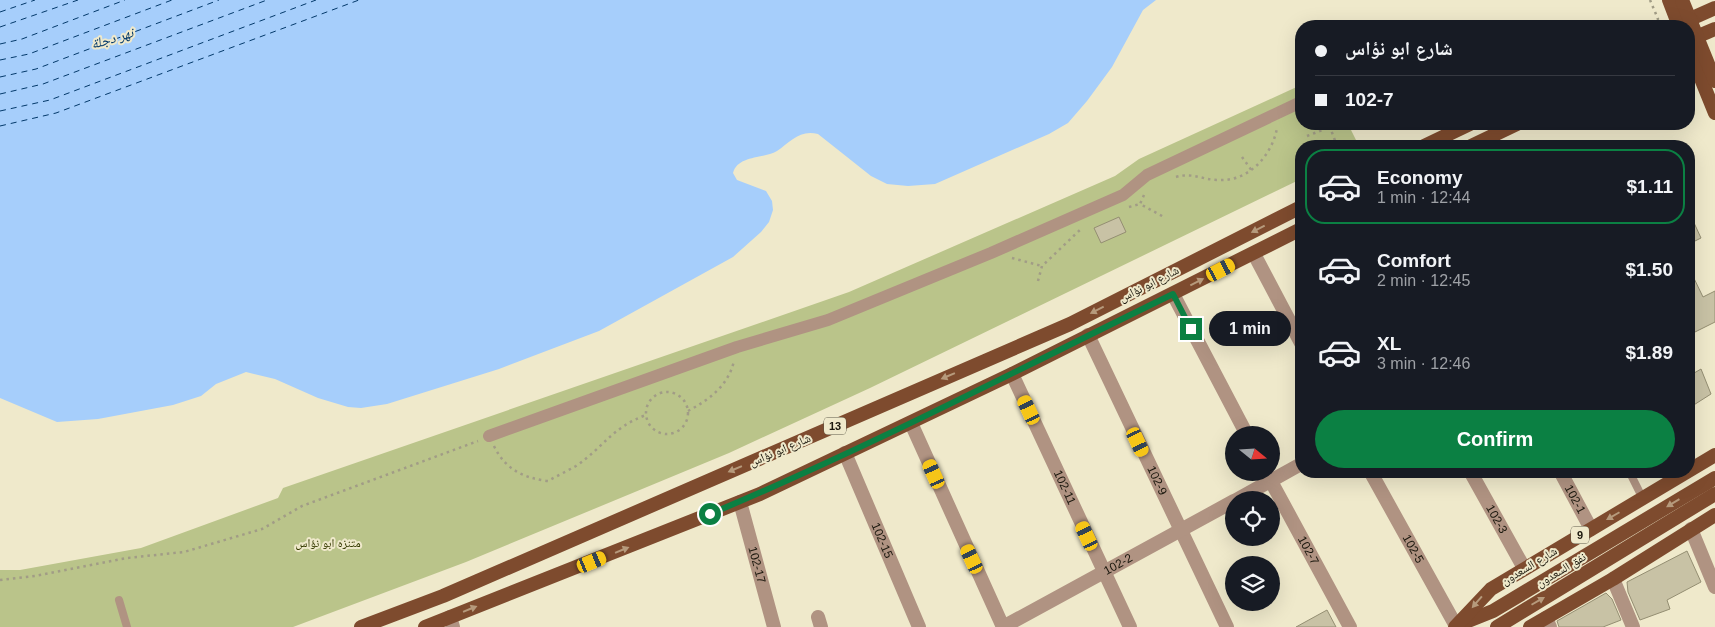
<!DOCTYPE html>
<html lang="en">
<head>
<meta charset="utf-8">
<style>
  :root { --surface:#171b24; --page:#242831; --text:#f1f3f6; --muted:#9ea1a6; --line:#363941; --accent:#0b8043 }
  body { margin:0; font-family:Arial,"Noto Naskh Arabic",sans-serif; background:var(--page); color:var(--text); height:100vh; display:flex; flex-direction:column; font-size:19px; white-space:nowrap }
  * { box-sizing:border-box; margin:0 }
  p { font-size:16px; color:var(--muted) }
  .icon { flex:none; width:28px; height:28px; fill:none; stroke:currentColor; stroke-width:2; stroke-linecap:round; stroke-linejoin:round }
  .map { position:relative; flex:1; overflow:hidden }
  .drawer { position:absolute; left:1295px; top:140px; width:400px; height:338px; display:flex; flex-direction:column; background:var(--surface); border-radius:20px; box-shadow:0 5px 20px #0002 }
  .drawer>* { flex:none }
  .guide { position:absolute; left:1295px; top:20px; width:400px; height:110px; border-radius:20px; box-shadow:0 5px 20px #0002; display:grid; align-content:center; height:110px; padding:0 20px; background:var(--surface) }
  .needle { width:32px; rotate:108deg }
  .tools { position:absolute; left:1225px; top:426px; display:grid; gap:10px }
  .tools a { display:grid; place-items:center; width:55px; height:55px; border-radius:50%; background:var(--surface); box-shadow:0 5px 20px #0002; font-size:25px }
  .end { position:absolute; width:22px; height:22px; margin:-11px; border:6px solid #0b8043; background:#fff; box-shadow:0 0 0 2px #fff }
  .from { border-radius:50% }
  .bubble { position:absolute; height:35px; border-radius:18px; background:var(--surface); box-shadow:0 5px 20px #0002; font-size:16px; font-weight:600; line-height:35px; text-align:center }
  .car { position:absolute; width:15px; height:30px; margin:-15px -8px; border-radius:6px; box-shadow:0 0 4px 1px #0007; background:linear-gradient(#f5c518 24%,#345 0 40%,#f5c518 0 76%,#345 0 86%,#f5c518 0) }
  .guide b { display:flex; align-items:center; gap:18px; height:48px; font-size:19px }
  .guide b+b { border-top:1px solid var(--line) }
  .guide i { width:12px; height:12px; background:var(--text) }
  ul { padding:9px 0 0; list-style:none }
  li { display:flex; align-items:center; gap:15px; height:75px; margin:0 10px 8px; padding:0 10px; border:2px solid transparent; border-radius:20px }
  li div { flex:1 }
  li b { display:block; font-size:19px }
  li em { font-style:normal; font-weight:600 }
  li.current { border-color:var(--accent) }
  li>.icon { width:45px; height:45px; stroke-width:1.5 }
  .cta { display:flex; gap:10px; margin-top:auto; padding:10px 20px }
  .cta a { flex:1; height:58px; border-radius:30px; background:var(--accent); color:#fff; font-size:20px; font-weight:600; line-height:58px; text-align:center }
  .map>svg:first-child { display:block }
  .green { fill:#bac48a }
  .water { fill:#a6cefb }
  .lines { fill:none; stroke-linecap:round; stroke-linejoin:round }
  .ferry { stroke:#03396a; stroke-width:1; stroke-dasharray:6 5; stroke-linecap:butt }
  .building { fill:#c8c2a5; stroke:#948e72 }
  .path { stroke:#a19c86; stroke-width:2.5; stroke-dasharray:2.5 4; stroke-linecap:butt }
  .service { stroke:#b09382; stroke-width:8 }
  .pedestrian { stroke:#b09382; stroke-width:12 }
  .minor { stroke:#b09382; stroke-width:14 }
  .primary { stroke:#7e4b2e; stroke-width:14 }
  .primary-bridge { stroke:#7e4b2e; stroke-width:14 }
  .oneway { fill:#b69a7c }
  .route { stroke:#0b8043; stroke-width:6 }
  .labels { text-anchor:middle; stroke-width:4; stroke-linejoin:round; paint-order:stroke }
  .shield { fill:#efe9cb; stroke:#5a5646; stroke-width:1 }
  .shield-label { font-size:11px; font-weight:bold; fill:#1a170d }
  .street-label { font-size:12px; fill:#1a170d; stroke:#efe9cb }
  .park-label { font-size:12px; fill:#353a01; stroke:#efe9cb }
  .water-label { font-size:14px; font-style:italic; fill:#03396a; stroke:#efe9cb }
</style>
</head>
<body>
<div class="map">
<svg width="1715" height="627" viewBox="0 0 1715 627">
  <rect width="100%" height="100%" fill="#efe9cb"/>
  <!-- green -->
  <polygon class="green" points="1301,85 1301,124 1348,124 1359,146 1301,146 1301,179 870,388 729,453 466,562 293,627 0,627 0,570 20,570 141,548 278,498 283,488 849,292 1115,176 1139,159"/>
  <!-- water -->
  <path class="water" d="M0,0H1156L1143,10L1112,67L1087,101L1068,123L1049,134L935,184L908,186L887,184L871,176L818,134C800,129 790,142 777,151C763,159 738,155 733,173L737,180L766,191L772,201L773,210L769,222L761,232L733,257L599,331L499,369L387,404L361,408L348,407L318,398L275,379L246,372L216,384L201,396L173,405L98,419L57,422L0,398Z"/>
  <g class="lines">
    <!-- ferry -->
    <g class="ferry">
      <polyline points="0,12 35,0"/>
      <polyline points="0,27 78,0"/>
      <polyline points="0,44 22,39 125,0"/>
      <polyline points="0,60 29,54 172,0"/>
      <polyline points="0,77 36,69 219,0"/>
      <polyline points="0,94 43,84 267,0"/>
      <polyline points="0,111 50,100 316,0"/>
      <polyline points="0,126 56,113 359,0"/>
    </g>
  </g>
  <!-- building -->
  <g class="building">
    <polygon points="1689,212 1701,238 1689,244"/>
    <polygon points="1119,217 1126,232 1101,243 1094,228"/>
    <polygon points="1689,268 1703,297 1715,291 1715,322 1689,335"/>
    <polygon points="1701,369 1711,394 1689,408 1689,376"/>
    <polygon points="1687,551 1701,582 1667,600 1670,609 1640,620 1628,592 1627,582"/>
    <polygon points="1606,593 1612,599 1621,620 1603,627 1559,627 1557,621"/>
    <polygon points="1327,610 1336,627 1296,627"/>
  </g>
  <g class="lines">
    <!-- path -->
    <g class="path">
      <polyline points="1650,0 1658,19 1652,22"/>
      <polyline points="1316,124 1330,127 1337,146"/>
      <polyline points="1307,136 1330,127 1329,124"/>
      <polyline points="1242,157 1252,171"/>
      <path d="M1176,177C1192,172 1203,180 1218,180C1248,182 1272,156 1277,128"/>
      <polyline points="1144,195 1140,204 1164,217"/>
      <polyline points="1129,207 1140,204"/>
      <polyline points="1012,258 1042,266"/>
      <polyline points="1038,281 1042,266 1081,229"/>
      <circle cx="667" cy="413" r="21"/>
      <path d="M688,411C710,399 728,386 734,361"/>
      <path d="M494,446C505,469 523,478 548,481C557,476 567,471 576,466C604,447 611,428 646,415"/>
      <polyline points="0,580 35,576 127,558 184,552 262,529 302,506 478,441"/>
    </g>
    <!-- service -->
    <g class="service">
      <polyline points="1629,471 1643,499"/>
      <polyline points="119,600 127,627"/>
    </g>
    <!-- pedestrian -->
    <polyline class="pedestrian" points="489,436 737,347 828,320 991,253 1123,195 1147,175 1301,102"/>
    <!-- minor -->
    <g class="minor">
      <polyline points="1254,254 1301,343"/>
      <polyline points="1173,294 1247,435"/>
      <path id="s1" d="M1088,335L1227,627"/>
      <path id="s2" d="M1012,374L1130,627"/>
      <polyline points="911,423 1003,627"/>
      <path id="s3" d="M845,453L919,627"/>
      <path id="s4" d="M1370,471L1456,626"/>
      <path id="s5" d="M1470,471L1524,568"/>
      <path id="s6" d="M1560,471L1591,529"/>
      <path id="s7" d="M1266,472L1350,627"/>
      <polyline points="1236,500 1301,464"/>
      <path id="s8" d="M740,502L774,627"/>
      <polyline points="1691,529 1715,587"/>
      <polyline points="1613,579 1633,627"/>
      <polyline points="450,617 453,627"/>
      <polyline points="818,617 821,627"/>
      <polyline points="1546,618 1550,627"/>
      <path id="s9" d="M1003,627L1234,501"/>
    </g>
    <!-- primary -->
    <g class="primary">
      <polyline points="1679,24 1715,8"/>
      <polyline points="1689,40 1715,29"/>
      <polyline points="1689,49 1715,113"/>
      <polyline points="1424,146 1470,124"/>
      <polyline points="1471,146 1517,124"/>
      <polyline points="1458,625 1493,611 1715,478"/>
      <polyline points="361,627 443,596 1070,324 1301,207"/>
      <polyline points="425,627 760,494 1012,374 1301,229"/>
      <polyline points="1455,627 1491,589 1715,455"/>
      <polyline points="1497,627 1715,494"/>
      <polyline points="1530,627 1613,579 1715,515"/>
    </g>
    <!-- primary-bridge -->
    <g class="primary-bridge">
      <polyline points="1669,0 1679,26"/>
      <polyline points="1682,0 1715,81"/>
    </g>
  </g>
  <!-- one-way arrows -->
  <defs><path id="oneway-solid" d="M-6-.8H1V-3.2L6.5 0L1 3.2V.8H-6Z" transform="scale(1.25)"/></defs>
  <g class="oneway">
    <use href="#oneway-solid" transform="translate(1258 229) rotate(153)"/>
    <use href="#oneway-solid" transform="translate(1197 282) rotate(-27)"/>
    <use href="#oneway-solid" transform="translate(1097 310) rotate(153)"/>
    <use href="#oneway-solid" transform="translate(948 376) rotate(157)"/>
    <use href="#oneway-solid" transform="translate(735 469) rotate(157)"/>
    <use href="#oneway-solid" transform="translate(1673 503) rotate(149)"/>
    <use href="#oneway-solid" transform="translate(1613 516) rotate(150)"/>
    <use href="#oneway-solid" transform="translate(622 550) rotate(-22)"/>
    <use href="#oneway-solid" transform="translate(1538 601) rotate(-30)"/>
    <use href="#oneway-solid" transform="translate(1477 602) rotate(131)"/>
    <use href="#oneway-solid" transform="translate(470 609) rotate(-22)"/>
  </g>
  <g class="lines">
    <!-- route -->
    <path class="route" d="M710,514C868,448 1019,369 1173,294L1191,329"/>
  </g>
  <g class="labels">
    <!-- shield labels -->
    <g class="shield">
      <rect x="824" y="417.5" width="22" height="17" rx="4"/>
      <rect x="1571" y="526.5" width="18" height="17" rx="4"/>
    </g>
    <g class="shield-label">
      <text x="835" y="430">13</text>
      <text x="1580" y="539">9</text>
    </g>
    <!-- street labels -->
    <g class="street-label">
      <text transform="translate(1149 284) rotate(-27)" y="4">شارع ابو نؤاس</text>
      <text transform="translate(780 450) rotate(-23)" y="4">شارع ابو نؤاس</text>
      <text dy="4" stroke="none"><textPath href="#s1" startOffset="161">102-9</textPath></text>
      <text dy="4" stroke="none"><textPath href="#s2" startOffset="125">102-11</textPath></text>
      <text dy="4" stroke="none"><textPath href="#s6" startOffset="32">102-1</textPath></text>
      <text dy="4" stroke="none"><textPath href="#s5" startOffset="55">102-3</textPath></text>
      <text dy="4" stroke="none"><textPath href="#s3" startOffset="95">102-15</textPath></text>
      <text dy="4" stroke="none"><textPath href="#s4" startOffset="89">102-5</textPath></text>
      <text dy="4" stroke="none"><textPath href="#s7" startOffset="89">102-7</textPath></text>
      <text dy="4" stroke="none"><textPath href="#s8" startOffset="65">102-17</textPath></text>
      <text dy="4" stroke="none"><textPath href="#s9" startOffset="131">102-2</textPath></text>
      <text transform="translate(1529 566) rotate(-31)" y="4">شارع السعدون</text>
      <text transform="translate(1561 570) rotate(-31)" y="4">نفق السعدون</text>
    </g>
    <!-- park labels -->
    <g class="park-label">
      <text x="328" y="547">متنزه ابو نؤاس</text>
    </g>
    <!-- water labels -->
    <g class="water-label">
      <text transform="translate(112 38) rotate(-17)" y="5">نهر دجلة</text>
    </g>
  </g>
</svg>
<div class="tools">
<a><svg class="needle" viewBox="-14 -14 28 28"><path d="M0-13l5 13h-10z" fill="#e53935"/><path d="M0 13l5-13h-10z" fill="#9ea1a6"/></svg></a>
<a><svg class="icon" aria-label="locate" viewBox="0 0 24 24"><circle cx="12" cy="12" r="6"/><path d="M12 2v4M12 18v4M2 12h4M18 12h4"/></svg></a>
<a><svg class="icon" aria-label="layers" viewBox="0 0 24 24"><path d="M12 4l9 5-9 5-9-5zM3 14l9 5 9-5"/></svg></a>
</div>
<i class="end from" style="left:710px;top:514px"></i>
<i class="end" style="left:1191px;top:329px"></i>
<div class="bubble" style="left:1209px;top:311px;width:82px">1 min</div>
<i class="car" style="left:1221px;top:270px;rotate:63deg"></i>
<i class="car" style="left:1029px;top:410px;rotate:335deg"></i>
<i class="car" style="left:1138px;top:442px;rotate:155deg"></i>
<i class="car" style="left:934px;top:474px;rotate:336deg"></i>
<i class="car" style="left:1087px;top:536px;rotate:335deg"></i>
<i class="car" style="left:972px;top:559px;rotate:335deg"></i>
<i class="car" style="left:592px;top:562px;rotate:68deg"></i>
<div class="guide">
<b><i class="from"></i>شارع ابو نؤاس</b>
<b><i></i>102-7</b>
</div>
<section class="drawer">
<ul>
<li class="current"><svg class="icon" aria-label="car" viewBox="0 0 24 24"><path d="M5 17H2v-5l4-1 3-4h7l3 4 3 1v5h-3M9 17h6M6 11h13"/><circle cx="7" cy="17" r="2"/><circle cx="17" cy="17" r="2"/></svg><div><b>Economy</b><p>1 min · 12:44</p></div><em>$1.11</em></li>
<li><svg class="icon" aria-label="car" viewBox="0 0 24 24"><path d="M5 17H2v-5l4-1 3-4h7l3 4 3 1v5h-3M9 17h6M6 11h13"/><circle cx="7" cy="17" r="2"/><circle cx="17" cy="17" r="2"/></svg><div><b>Comfort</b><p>2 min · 12:45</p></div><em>$1.50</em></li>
<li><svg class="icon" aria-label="car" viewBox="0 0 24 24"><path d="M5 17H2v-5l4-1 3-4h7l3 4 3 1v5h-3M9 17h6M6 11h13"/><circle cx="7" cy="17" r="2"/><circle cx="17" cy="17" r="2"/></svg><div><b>XL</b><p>3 min · 12:46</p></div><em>$1.89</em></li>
</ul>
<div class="cta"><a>Confirm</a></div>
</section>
</div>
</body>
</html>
